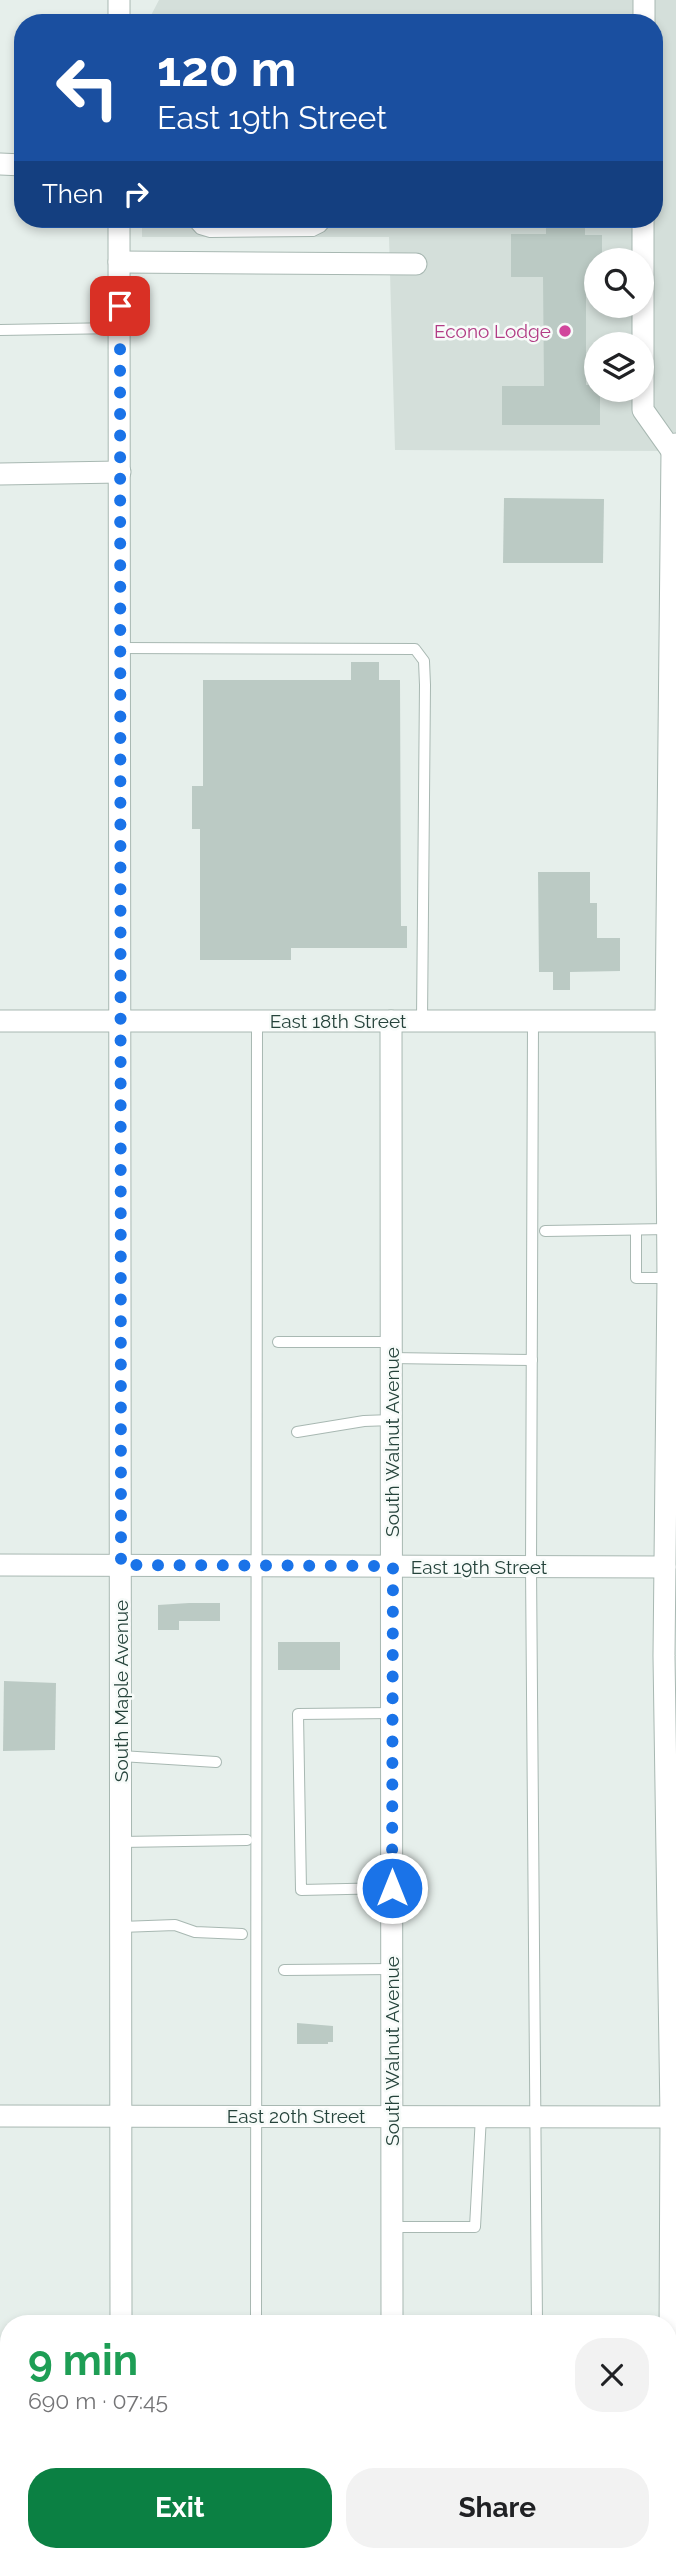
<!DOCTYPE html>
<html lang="en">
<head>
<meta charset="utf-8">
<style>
  :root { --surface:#fff; --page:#f2f2f2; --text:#202124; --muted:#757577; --accent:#0b8043 }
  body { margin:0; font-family:Raleway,sans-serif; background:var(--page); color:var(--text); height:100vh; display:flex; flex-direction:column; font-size:26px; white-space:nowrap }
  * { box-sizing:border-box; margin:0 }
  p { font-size:23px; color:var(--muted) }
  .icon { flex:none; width:38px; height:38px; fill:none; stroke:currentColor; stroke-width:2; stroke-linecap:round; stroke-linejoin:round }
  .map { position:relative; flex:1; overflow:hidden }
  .details { position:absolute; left:0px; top:2315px; width:677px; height:247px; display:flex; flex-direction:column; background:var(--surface); border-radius:28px 28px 0 0; box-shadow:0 4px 10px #0003 }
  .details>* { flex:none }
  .top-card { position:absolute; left:14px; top:14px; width:649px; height:214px; border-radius:28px; box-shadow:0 4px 10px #0003; background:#1a4fa0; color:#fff; overflow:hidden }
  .controls { position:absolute; left:584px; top:248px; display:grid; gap:14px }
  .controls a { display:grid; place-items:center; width:70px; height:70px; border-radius:50%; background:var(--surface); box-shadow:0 4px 10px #0003; font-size:35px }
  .pin { position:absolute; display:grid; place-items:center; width:60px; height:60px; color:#fff; margin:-30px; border-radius:14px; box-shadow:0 4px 10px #0006 }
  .me { position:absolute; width:77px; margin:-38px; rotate:0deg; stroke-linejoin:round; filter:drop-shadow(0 0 5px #0008) }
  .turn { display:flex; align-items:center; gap:24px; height:147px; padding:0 28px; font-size:32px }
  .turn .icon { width:91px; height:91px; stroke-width:2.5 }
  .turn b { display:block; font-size:49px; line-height:60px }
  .then { display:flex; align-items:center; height:66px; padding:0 28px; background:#0003; gap:14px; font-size:26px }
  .round { display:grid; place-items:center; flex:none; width:74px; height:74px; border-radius:28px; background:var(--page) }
  .summary { display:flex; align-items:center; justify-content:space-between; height:119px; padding:0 28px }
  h1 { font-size:42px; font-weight:700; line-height:52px; color:#1e9e55 }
  .button { display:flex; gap:14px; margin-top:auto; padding:14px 28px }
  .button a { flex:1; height:80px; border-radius:28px; background:var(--accent); color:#fff; font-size:28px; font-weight:700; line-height:80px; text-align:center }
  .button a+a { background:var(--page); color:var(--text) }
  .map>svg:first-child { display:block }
  .built { fill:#d4dfda; fill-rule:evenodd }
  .building { fill:#bbcac4 }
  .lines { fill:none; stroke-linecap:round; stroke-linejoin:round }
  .service-casing { stroke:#a8b8b2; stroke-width:12 }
  .minor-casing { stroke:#a8b8b2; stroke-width:23 }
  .tertiary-casing { stroke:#a8b8b2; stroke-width:23 }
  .service { stroke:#fff; stroke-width:10 }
  .minor { stroke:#fff; stroke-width:21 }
  .tertiary { stroke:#fff; stroke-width:21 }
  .route { stroke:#1a73e8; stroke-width:12; stroke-dasharray:0 21.6 }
  .hotel-dot { fill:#d1479c; stroke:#f7fbf9; stroke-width:2.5 }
  .labels { text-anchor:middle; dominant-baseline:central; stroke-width:5; stroke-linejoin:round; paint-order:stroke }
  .hotel-label { font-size:19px; fill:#b23c85; stroke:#f7fbf9; text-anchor:end }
  .street-label { font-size:19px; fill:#24423a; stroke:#f7fbf9 }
</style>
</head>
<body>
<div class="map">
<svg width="676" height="2561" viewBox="0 0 676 2561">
  <rect width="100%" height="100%" fill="#e6efeb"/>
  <path class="built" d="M159 0H676V451L395 450 389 237H142V219H654V23H147ZM597 261H642V306H597ZM597 345H642V390H597Z"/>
  <g class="building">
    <path d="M546 219H585V235H602V261H597V277H586V385H597V390H600V425H502V386H544L543 277H511V234H546Z"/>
    <path d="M504 498 604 499 603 563H503Z"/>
    <path d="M351 662H379V680H400L401 926H407V948H291V960H200V829H192V786H203V680H351Z"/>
    <path d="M538 872H590V903H597V938H620V971L570 972V990H553V972H539Z"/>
    <path d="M189 1603H220V1621H179V1630H158V1605Z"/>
    <rect x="278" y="1642" width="62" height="28"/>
    <path d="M4 1681 56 1683 55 1750 3 1751Z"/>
    <path d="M297 2023 333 2026V2042H328V2044H297Z"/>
  </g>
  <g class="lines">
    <defs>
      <g id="service">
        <path d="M319 21V23"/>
        <path d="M228 22V23"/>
        <path d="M191 219 200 229 210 232 313 231 321 227 328 219"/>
        <path d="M0 330 119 328"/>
        <path d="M120 648 415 649 424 661 425 685 422 1021"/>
        <path d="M533 1021 531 1567 537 2324"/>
        <path d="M636 1230V1278H668"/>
        <path d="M545 1231 668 1229"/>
        <path d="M278 1342H391"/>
        <path d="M391 1358 532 1360"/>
        <path d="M297 1432 364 1421 391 1420"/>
        <path d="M121 1756 216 1762"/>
        <path d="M121 1842 247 1840"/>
        <path d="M392 1888 301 1890 298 1714 392 1713"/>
        <path d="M121 1927 175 1925 195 1932 242 1934"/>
        <path d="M284 1970 392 1969"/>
        <path d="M392 2227H475L481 2116"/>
        <path d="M256 2324 257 1021"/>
        <path d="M537 2553V2561"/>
        <path d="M256 2561V2553"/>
      </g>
      <g id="minor">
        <path d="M119 0V23"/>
        <path d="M0 164 23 165"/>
        <path d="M119 219 121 2324"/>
        <path d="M119 262 416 264"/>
        <path d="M0 474 120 472"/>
        <path d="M0 1021H676"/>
        <path d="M391 1021 392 2324"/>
        <path d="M0 1565 665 1567"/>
        <path d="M0 2116 676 2117"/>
        <path d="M122 2553V2561"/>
        <path d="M392 2553V2561"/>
      </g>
      <g id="tertiary">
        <path d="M644 23V0"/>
        <path d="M643 219V410L672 451"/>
        <path d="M669 2561 671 2117 664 1656 668 1278 666 1021 672 451 676 444"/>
      </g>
    </defs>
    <use href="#service" class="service-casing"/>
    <use href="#minor" class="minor-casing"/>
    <use href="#tertiary" class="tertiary-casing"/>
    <use href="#service" class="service"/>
    <use href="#minor" class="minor"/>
    <use href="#tertiary" class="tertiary"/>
  </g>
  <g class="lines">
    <path class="route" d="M120 306 121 1565 393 1566 392 1888"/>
  </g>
  <circle class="hotel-dot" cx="565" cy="331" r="7"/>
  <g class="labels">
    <g class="hotel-label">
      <text x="551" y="331">Econo Lodge</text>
    </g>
    <g class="street-label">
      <text x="338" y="1021">East 18th Street</text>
      <text transform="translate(392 1442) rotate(-90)">South Walnut Avenue</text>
      <text x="479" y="1567">East 19th Street</text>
      <text transform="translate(121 1691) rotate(-90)">South Maple Avenue</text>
      <text transform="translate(392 2051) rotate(-90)">South Walnut Avenue</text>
      <text x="296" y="2116">East 20th Street</text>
    </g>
  </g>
</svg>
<div class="controls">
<a><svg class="icon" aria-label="search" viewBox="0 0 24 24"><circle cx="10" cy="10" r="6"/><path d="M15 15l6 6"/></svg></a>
<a><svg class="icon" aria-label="layers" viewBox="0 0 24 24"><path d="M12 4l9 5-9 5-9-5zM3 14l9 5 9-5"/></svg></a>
</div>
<div class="pin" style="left:120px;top:306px;background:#d93025"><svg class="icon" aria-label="arrive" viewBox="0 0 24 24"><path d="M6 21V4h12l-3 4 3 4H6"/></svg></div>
<svg class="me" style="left:392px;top:1888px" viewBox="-20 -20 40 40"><circle r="17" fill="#1a73e8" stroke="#fff" stroke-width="3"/><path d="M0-11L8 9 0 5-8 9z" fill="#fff"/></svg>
<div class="top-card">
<div class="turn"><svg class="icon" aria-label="left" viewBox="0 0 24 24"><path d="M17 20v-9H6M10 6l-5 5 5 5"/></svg><div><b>120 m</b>East 19th Street</div></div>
<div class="then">Then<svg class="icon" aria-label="right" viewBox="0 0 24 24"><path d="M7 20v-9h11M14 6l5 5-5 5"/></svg></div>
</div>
<section class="details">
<div class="summary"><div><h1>9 min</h1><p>690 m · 07:45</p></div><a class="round"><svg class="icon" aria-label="close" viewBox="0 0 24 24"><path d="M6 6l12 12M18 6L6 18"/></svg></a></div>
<div class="button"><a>Exit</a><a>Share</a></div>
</section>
</div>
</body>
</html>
